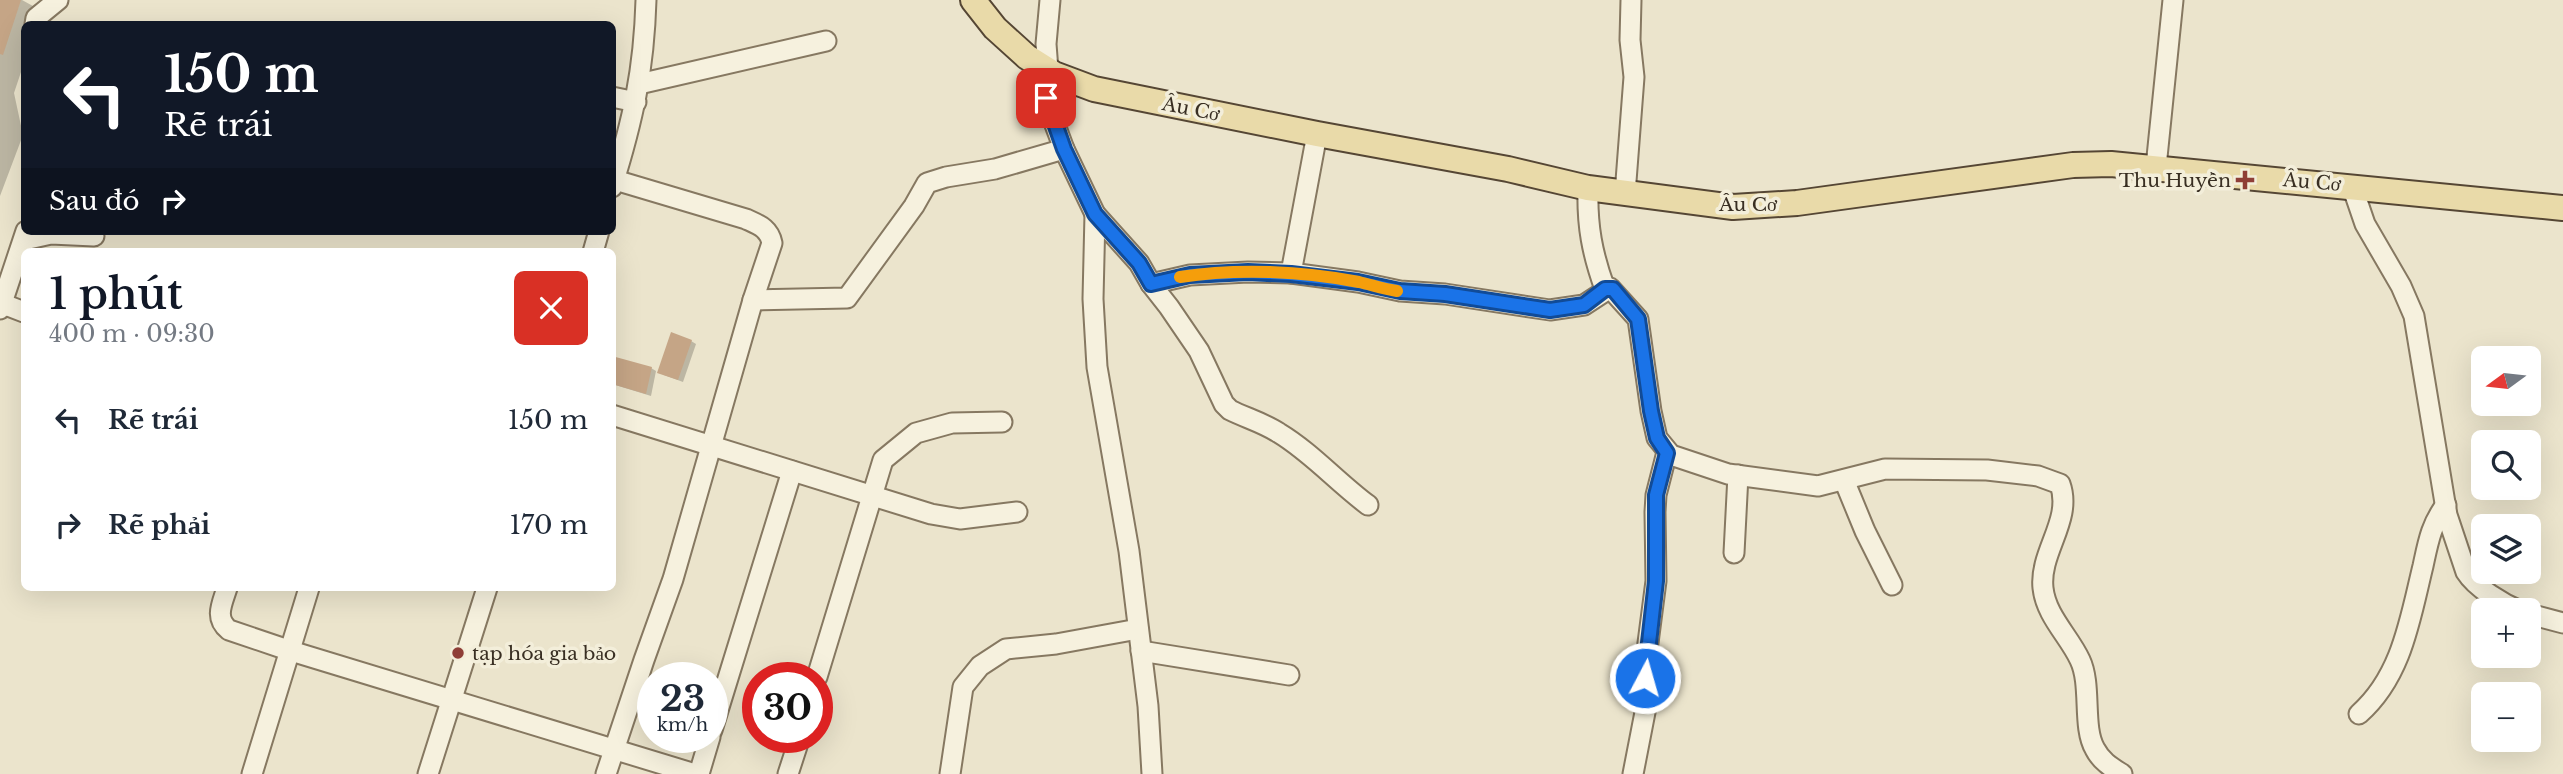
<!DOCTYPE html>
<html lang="vi">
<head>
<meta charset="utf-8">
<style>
  :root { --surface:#fff; --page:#f6f6f7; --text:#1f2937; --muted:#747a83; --accent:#111827 }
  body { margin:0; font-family:"Libre Baskerville",serif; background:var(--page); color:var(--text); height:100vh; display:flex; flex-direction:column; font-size:26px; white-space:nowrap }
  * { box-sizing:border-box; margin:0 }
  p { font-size:23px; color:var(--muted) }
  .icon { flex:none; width:38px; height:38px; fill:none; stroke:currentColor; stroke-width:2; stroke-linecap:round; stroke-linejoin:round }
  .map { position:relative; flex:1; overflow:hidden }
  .sheet { position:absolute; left:21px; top:248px; width:595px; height:343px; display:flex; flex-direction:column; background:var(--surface); border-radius:10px; box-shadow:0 7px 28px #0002 }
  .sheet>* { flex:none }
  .banner { position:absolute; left:21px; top:21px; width:595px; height:214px; border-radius:10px; box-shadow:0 7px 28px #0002; background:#111827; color:#fff; overflow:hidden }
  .needle { width:46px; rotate:255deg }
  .tools { position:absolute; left:2471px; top:346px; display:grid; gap:14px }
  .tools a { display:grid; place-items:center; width:70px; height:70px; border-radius:10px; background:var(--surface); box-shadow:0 7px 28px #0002; font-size:35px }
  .speed { position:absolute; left:637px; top:662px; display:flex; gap:14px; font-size:35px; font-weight:700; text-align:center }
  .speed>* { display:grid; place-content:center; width:91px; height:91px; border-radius:50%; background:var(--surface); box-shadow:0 7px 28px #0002; line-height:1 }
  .speed small { font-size:18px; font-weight:400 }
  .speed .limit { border:10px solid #d22; background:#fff; color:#111 }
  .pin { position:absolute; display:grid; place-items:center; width:60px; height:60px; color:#fff; margin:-30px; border-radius:14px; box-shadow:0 4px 10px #0006 }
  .me { position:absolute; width:77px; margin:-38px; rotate:6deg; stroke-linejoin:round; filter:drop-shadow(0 0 5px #0008) }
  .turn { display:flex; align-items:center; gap:24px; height:147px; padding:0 28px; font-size:32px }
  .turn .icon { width:91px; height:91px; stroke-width:2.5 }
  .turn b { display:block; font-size:49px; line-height:60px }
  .then { display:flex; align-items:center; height:66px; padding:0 28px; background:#0003; gap:14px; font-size:26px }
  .round { display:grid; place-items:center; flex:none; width:74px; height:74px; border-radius:10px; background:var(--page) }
  .headline { display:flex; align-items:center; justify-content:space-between; height:119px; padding:0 28px }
  h1 { font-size:42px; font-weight:600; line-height:52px; color:var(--accent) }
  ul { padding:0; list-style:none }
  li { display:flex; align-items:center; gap:21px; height:105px; padding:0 28px }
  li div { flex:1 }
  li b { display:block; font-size:26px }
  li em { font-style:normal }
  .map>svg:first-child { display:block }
  .shadow { fill:#0003 }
  .building { fill:#c5a586 }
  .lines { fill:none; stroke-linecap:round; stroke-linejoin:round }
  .minor-casing { stroke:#867861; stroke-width:23 }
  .major-casing { stroke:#554634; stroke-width:28 }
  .minor { stroke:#f6f1de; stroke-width:19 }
  .major { stroke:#e9daa9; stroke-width:24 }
  .route-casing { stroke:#114b97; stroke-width:18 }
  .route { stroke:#1a73e8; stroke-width:12 }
  .slow { stroke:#f59e0b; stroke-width:12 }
  .poi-dot { fill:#8f3e37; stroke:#f3eeda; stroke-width:2.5 }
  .labels { text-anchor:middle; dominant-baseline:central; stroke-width:7; stroke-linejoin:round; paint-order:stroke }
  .street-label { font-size:19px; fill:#392f23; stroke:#f3eeda }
  .poi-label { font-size:19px; fill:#392f23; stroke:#f3eeda; text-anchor:end }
</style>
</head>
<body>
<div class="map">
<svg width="2563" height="774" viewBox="0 0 2563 774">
  <rect width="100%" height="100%" fill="#ebe4cc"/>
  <g class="shadow">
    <path d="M0 0H22L42 11 38 24H24V63L14 93 23 135 0 196Z"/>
    <path d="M691 341 696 344 683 382 664 375Z"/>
    <path d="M651 368 656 371 651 396 612 384Z"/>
  </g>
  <g class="building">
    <path d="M0 0H21L3 55 0 54Z"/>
    <path d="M671 332 692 340 678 380 657 373Z"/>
    <path d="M612 356 652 367 646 394 612 384Z"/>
  </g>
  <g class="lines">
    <defs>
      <g id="minor">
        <path d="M35 24 36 18 58 0"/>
        <path d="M1041 66 1048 106 1064 149 1095 214 1139 263 1151 284 1169 307 1199 351 1224 404 1230 410C1246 418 1264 423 1279 433 1312 453 1337 482 1368 505"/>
        <path d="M1048 70 1046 44 1050 0"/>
        <path d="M639 84 826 41"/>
        <path d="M612 97 636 102"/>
        <path d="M2156 167 2173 0"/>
        <path d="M2352 186 2365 224 2401 286 2414 316 2447 515 2466 572C2476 588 2503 604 2520 611"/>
        <path d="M612 187C633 120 644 70 646 0"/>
        <path d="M1588 188C1587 226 1592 253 1605 289"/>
        <path d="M1625 194 1634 77 1630 40 1631 0"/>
        <path d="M1095 214 1093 299 1097 367 1129 551 1148 706 1152 774"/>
        <path d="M24 240 51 234 94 236"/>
        <path d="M593 252 599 231"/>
        <path d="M1291 273 1317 134"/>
        <path d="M1151 284 1190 275 1248 272 1291 273 1358 282 1400 291 1445 294 1550 310 1584 305 1610 288 1638 319 1651 411 1657 438 1671 455 1728 474 1818 486 1885 469 1987 470 2038 476 2060 484C2073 520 2039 552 2043 588 2046 616 2069 636 2080 660 2092 685 2082 727 2095 749 2101 761 2111 767 2122 774"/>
        <path d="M753 300 847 298 914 206 927 183 946 177 995 169 1064 149"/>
        <path d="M3 304 24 312"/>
        <path d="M0 309 26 231"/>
        <path d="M612 415 931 514 960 519 1017 512"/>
        <path d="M1844 480 1865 531 1892 585"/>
        <path d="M1734 553 1738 475"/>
        <path d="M227 588C222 604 214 618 229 630L291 651 695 774"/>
        <path d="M2529 614 2563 623"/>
        <path d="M1141 651 1289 675"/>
        <path d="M817 677 883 460 916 433 952 423 1002 422"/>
        <path d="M2359 714C2402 676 2410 619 2423 566 2428 543 2431 524 2446 505"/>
        <path d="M712 730 792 471"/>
        <path d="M252 774 309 588"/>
        <path d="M428 774 487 588"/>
        <path d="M606 774 644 660 673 579 753 300 772 243C769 228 759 225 746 219L615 180"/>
        <path d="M699 774 710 737"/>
        <path d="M788 774 800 737"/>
        <path d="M950 774 963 687 980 666 1006 649 1056 644 1138 629"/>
        <path d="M1633 774 1647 702 1645 666 1656 581 1655 512 1656 495 1667 452"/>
      </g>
      <path id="major" d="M973 0 995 28 1027 57 1054 74 1094 89 1317 134 1508 169 1588 188 1733 207 1797 203 2073 165 2111 164 2563 208"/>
    </defs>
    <use href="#minor" class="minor-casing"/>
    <use href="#major" class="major-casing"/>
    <use href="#minor" class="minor"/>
    <use href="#major" class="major"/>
  </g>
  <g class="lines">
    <defs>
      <path id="route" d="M1046 98 1064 149 1095 214 1139 263 1151 284 1190 275 1248 272 1291 274 1358 282 1400 291 1445 294 1550 310 1584 305 1605 289H1613L1638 319 1651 411 1657 438 1667 453 1656 495V581L1645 678"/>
    </defs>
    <use href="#route" class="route-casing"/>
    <use href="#route" class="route"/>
    <path class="slow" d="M1180 277C1238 268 1302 271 1359 282 1372 285 1384 289 1397 291"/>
  </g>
  <g class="poi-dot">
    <path d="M2241.5 169.5h7v7h7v7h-7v7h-7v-7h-7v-7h7z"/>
    <circle cx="458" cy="653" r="7"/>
  </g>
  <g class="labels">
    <g class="street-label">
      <text transform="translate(1191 109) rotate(11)">Âu Cơ</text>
      <text transform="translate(2312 182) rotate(5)">Âu Cơ</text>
      <text x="1748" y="204">Âu Cơ</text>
    </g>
    <g class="poi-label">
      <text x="2231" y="180">Thu Huyền</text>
      <text x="472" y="653" text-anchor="start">tạp hóa gia bảo</text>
    </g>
  </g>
</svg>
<div class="tools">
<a><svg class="needle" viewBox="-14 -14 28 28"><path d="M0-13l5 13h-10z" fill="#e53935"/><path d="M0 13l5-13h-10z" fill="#747a83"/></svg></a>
<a><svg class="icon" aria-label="search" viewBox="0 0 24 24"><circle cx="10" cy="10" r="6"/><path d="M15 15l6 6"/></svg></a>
<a><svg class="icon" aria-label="layers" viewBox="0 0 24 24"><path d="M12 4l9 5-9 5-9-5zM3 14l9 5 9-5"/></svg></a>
<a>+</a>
<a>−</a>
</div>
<div class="speed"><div>23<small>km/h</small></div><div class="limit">30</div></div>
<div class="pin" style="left:1046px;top:98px;background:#d93025"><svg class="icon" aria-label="arrive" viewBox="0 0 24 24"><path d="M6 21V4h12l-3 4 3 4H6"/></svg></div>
<svg class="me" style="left:1645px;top:678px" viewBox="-20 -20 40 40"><circle r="17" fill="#1a73e8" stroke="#fff" stroke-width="3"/><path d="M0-11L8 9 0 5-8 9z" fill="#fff"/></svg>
<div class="banner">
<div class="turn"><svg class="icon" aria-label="left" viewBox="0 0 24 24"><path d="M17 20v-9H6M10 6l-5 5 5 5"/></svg><div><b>150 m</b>Rẽ trái</div></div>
<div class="then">Sau đó<svg class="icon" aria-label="right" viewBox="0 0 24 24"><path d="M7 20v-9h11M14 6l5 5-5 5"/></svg></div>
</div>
<section class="sheet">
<div class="headline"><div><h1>1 phút</h1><p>400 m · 09:30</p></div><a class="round" style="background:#d93025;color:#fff"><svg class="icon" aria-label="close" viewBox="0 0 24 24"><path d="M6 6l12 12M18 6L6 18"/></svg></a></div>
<ul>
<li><svg class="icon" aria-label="left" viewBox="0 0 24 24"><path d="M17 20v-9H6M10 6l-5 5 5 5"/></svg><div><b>Rẽ trái</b></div><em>150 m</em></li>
<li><svg class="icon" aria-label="right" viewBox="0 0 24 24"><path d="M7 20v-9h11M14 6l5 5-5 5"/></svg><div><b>Rẽ phải</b></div><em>170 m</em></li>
</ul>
</section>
</div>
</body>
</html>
